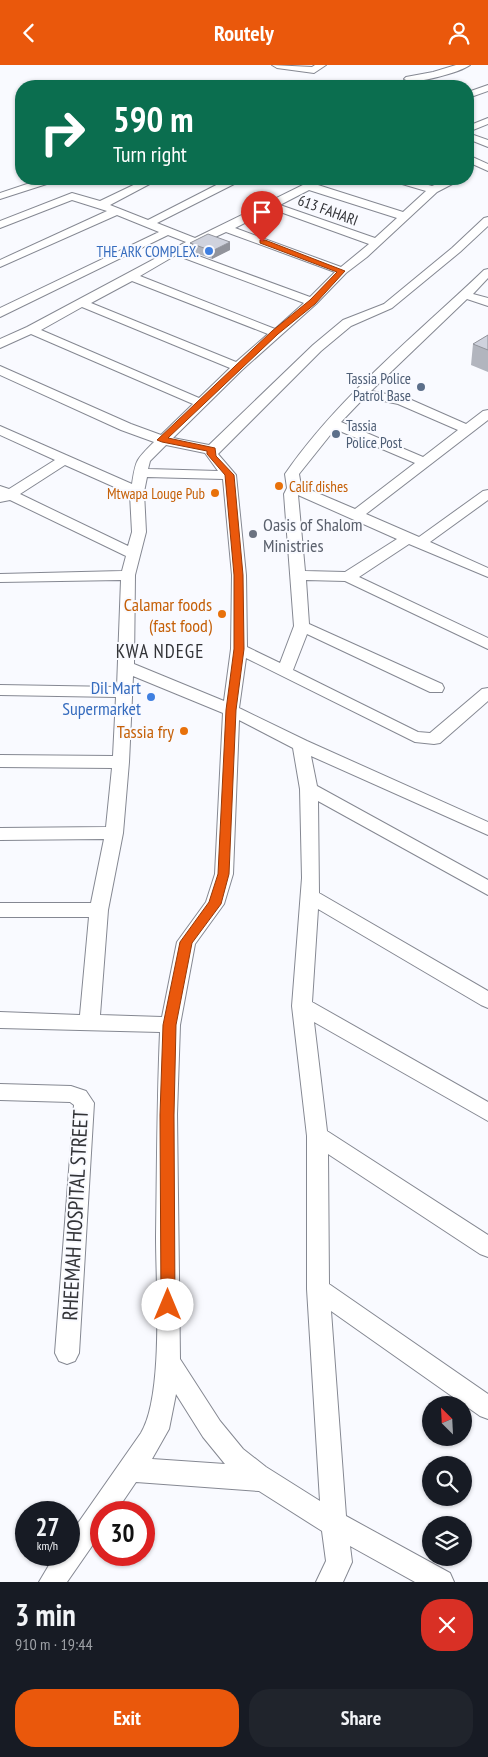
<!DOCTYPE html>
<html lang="en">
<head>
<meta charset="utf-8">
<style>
  :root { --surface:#171b24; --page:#20242c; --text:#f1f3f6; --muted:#9ea1a6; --accent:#ea580c }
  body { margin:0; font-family:"PT Sans Narrow",sans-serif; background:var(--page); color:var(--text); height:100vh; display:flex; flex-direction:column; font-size:19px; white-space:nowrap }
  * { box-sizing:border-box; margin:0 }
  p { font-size:16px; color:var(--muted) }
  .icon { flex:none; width:28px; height:28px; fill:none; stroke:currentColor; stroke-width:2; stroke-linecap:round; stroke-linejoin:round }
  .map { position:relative; height:1517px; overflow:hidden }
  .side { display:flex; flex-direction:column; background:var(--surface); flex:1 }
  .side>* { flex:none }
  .banner { position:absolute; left:15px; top:15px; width:459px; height:105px; border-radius:20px; box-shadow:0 1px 4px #0004; background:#0b6e4f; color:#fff; overflow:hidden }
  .needle { width:32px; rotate:336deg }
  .tools { position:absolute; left:422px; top:1331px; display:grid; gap:10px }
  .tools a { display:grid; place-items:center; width:50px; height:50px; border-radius:50%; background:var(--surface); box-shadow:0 1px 4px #0004; font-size:25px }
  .speed { position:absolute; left:15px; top:1436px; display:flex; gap:10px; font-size:25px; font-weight:700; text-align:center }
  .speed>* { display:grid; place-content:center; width:65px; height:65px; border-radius:50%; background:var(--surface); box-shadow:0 1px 4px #0004; line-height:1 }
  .speed small { font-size:12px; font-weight:400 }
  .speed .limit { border:8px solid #d22; background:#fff; color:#111 }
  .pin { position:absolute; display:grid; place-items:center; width:42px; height:42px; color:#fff; margin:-51px -21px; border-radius:50% 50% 50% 0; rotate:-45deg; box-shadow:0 0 5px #0007 }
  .pin .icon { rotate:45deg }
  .me { position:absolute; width:55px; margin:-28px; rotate:0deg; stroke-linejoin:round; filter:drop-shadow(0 0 4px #0008) }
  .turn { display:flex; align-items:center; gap:18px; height:105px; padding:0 15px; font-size:22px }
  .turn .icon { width:65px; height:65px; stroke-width:2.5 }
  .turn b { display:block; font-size:35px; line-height:42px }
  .round { display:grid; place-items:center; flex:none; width:52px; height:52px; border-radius:20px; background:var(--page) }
  .headline { display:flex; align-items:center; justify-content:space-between; height:85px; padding:0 15px }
  h1 { font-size:30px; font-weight:800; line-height:38px }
  .cta { display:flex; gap:10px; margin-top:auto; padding:10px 15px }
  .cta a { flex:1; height:58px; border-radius:20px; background:var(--accent); color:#fff; font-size:20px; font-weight:800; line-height:58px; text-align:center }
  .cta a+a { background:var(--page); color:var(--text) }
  header { display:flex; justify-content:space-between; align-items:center; height:65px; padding:0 15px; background:var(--accent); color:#fff; font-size:22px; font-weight:800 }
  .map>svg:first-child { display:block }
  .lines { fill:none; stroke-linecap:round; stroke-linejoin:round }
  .minor-casing { stroke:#858892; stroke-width:2 }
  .minor { fill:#fff; fill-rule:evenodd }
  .wall { fill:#b2b5be }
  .shaded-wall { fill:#91939b }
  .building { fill:#cfd2dd; stroke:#91939b }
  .route { fill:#ea580c; stroke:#983908 }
  .shop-dot { fill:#3f7fe0; stroke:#f9faff; stroke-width:2 }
  .service-dot { fill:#5c6f8a; stroke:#f9faff; stroke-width:2 }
  .food-dot { fill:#e8710a; stroke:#f9faff; stroke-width:2 }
  .worship-dot { fill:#6b7280; stroke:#f9faff; stroke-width:2 }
  .labels { text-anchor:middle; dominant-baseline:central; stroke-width:4; stroke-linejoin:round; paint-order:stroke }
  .far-street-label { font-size:15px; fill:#323337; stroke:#f9faff }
  .far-shop-label { font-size:15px; fill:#366cbe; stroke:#f9faff; text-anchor:end }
  .far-service-label { font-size:15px; fill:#4e5e75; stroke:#f9faff; text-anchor:end }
  .far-food-label { font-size:15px; fill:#c56008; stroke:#f9faff; text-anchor:start }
  .worship-label { font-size:18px; fill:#5b616d; stroke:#f9faff; text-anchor:start }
  .food-label { font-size:18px; fill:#c56008; stroke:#f9faff; text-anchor:end }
  .shop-label { font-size:18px; fill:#366cbe; stroke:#f9faff; text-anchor:end }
  .neighbourhood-label { font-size:19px; letter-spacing:1px; fill:#323337; stroke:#f9faff }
  .near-street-label { font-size:21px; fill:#323337; stroke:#f9faff }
</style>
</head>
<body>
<header><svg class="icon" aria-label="back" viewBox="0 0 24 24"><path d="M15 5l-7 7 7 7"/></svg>Routely<svg class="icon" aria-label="person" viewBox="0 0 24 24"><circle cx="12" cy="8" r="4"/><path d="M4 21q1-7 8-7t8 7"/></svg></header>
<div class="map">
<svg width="488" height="1517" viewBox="0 0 488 1517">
  <rect width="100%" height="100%" fill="#f9faff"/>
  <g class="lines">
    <defs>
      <g id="minor">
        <path d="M272 0 312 2 315 0H326L314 8 277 3Z"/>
        <path d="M456 0H470C461 7 413 21 404 14L406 12 433 7Z"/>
        <path d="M488 20V26L468 33V27Z"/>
        <path d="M488 53V59L468 67V61Z"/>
        <path d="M468 68 488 75V82L468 74Z"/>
        <path d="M468 90 488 99V106L468 97Z"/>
        <path d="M42 114H57L56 116 0 134V128Z"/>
        <path d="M146 114H159L110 140 148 155 228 114H241L240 116 157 158 195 173 315 114H327L318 120 403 147 426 126 392 116 391 114H406L432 121 449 114H462L437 127 367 192 346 208 316 239 242 305 173 373 209 380 313 280 343 255 384 239 452 183 484 153 488 152V161L460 187 392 243 351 261 321 286 218 389 236 410 246 510 247 582 280 598 294 561 284 429 287 423 285 409C339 331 416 270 484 205L488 204V213L473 229 488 233V241L467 234 371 326 407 333 466 359 483 346 488 345V355L366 449 419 472 483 426 488 425V435L430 477 488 503V512L409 479 359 512 488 573V584L345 516 306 515 309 559 442 619 444 623 442 627H430L307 569 293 605 418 667 430 668 482 624 488 623V636L440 678 434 679 415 677 246 593 239 643 307 676 488 757V770L311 691 317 721 488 815V830L318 736 319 828 488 926V943L481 940 318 844 312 937 488 1037V1056L314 957 327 1066 488 1170V1192L480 1189 328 1089 329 1219 488 1329V1354L480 1351 331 1246 346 1451 450 1508 454 1517H415L350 1481 352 1497 343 1517H316L326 1496 322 1466 259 1426 136 1417 115 1448H101V1468L67 1517H39L55 1490H69V1471L141 1368C164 1330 156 1219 156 1172 157 1104 157 1036 160 967L0 963V947L80 950 89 852H0V838H91L104 774 0 775V763L106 762 112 703 0 702V690L113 691 116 632 0 630V620L117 622 121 515 0 517V509L122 506 126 491 10 435 0 437V421L9 424 55 395 0 370V361L132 419C136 395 135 396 154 377L121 365 0 310V301L131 359 161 370 193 339 31 269 0 283V274L27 262 186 177 168 170 0 252V243L159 167 117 150 0 202V195L107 146 72 135 0 163V156L72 128 100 136ZM309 125 397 153 375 173 280 140ZM272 144 369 179 341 202 235 163ZM226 167 335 207 310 232 185 186ZM176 190 304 238 275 264 140 211ZM132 216 268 269 236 297 91 238ZM82 242 230 303 199 333 41 265ZM365 332 398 339 458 365 423 392 341 357ZM335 364 415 398 355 444 301 421 299 409ZM166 380 205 388 218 406 148 404 150 396ZM65 400 130 429 132 467 128 481 20 429ZM147 412 223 414 232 510 231 584 224 636 134 599 135 510 146 467 144 427ZM298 430 397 474 345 507 305 506ZM133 611 223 648 215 809 206 837 177 877 162 952 100 950 108 845 123 768 129 697ZM239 655 293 683 300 724 302 813 292 941 307 1071V1224L320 1436 266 1402 243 1384 220 1356 180 1294 177 1049 180 960 195 879 224 839 233 809ZM176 1329 203 1372 225 1399 152 1394 169 1364Z"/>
        <path d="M0 1019 71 1021 86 1026 94 1038 79 1288 75 1296 67 1299 59 1296 55 1288 74 1040 70 1037 0 1035Z"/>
      </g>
    </defs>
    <use href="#minor" class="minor-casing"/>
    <use href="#minor" class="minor"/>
  </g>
  <g class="wall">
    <path d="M190 178 230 185 212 194 190 186Z"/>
    <path d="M488 270V307L471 300 473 279Z"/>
  </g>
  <path class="shaded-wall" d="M230 177V185L212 194V186Z"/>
  <g class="building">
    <path d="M208 169 230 177 212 186 190 178Z"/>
    <path d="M488 270V285L473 279Z"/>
  </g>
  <path class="route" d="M260 175H265L345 206 315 239 278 269 168 373 215 383 216 391 234 410 243 510 244 584 236 645 229 809 221 839 192 878 176 960 174 1050 175 1240 173 1245 168 1247 163 1245 161 1240 160 1050 163 960 180 877 209 837 218 809 226 645 234 584V510L225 410 207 389V386L162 377 157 375 272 266 310 235 337 207 260 178Z"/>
  <g class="shop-dot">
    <circle cx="209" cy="186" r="5"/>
    <circle cx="151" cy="632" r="5"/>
  </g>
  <g class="service-dot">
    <circle cx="421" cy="322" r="5"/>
    <circle cx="336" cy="369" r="5"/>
  </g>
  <g class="food-dot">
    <circle cx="279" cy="421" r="5"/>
    <circle cx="215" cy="428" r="5"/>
    <circle cx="222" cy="549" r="5"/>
    <circle cx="184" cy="666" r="5"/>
  </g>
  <circle class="worship-dot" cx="253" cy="469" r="5"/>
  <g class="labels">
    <g class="far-street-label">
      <text transform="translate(328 145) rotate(20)">613 FAHARI</text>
    </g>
    <g class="far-shop-label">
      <text x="199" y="186">THE ARK COMPLEX.</text>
    </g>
    <g class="far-service-label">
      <text x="411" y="313">Tassia Police<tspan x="411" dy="17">Patrol Base</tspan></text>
      <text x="346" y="360" text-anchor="start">Tassia<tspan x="346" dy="17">Police Post</tspan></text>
    </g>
    <g class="far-food-label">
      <text x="289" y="421">Calif dishes</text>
      <text x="205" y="428" text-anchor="end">Mtwapa Louge Pub</text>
    </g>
    <g class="worship-label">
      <text x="263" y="459">Oasis of Shalom<tspan x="263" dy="21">Ministries</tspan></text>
    </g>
    <g class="food-label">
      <text x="212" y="539">Calamar foods<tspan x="212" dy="21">(fast food)</tspan></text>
      <text x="174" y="666">Tassia fry</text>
    </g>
    <g class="shop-label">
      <text x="141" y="622">Dil Mart<tspan x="141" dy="21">Supermarket</tspan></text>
    </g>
    <g class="neighbourhood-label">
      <text x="160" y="586">KWA NDEGE</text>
    </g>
    <g class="near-street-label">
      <text transform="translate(75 1150) rotate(-87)">RHEEMAH HOSPITAL STREET</text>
    </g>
  </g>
</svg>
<div class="tools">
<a><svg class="needle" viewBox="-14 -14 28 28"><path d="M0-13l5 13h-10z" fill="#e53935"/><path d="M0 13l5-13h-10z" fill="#9ea1a6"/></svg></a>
<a><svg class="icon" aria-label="search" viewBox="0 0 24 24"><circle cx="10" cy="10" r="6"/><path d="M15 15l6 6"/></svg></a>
<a><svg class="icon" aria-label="layers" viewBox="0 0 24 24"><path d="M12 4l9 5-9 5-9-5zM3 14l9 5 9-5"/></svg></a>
</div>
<div class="speed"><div>27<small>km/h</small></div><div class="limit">30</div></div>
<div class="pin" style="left:262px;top:177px;background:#d93025"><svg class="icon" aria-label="arrive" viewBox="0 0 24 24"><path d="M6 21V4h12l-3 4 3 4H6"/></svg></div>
<svg class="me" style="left:168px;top:1240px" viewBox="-20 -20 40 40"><circle r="19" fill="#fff"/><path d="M0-13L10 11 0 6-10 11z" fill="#ea580c"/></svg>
<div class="banner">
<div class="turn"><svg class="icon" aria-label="right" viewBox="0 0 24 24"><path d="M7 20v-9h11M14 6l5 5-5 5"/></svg><div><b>590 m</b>Turn right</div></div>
</div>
</div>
<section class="side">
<div class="headline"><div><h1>3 min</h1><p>910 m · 19:44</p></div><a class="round" style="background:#d93025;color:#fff"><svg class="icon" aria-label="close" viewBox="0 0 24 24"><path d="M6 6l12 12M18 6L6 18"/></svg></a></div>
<div class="cta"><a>Exit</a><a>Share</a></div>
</section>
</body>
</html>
